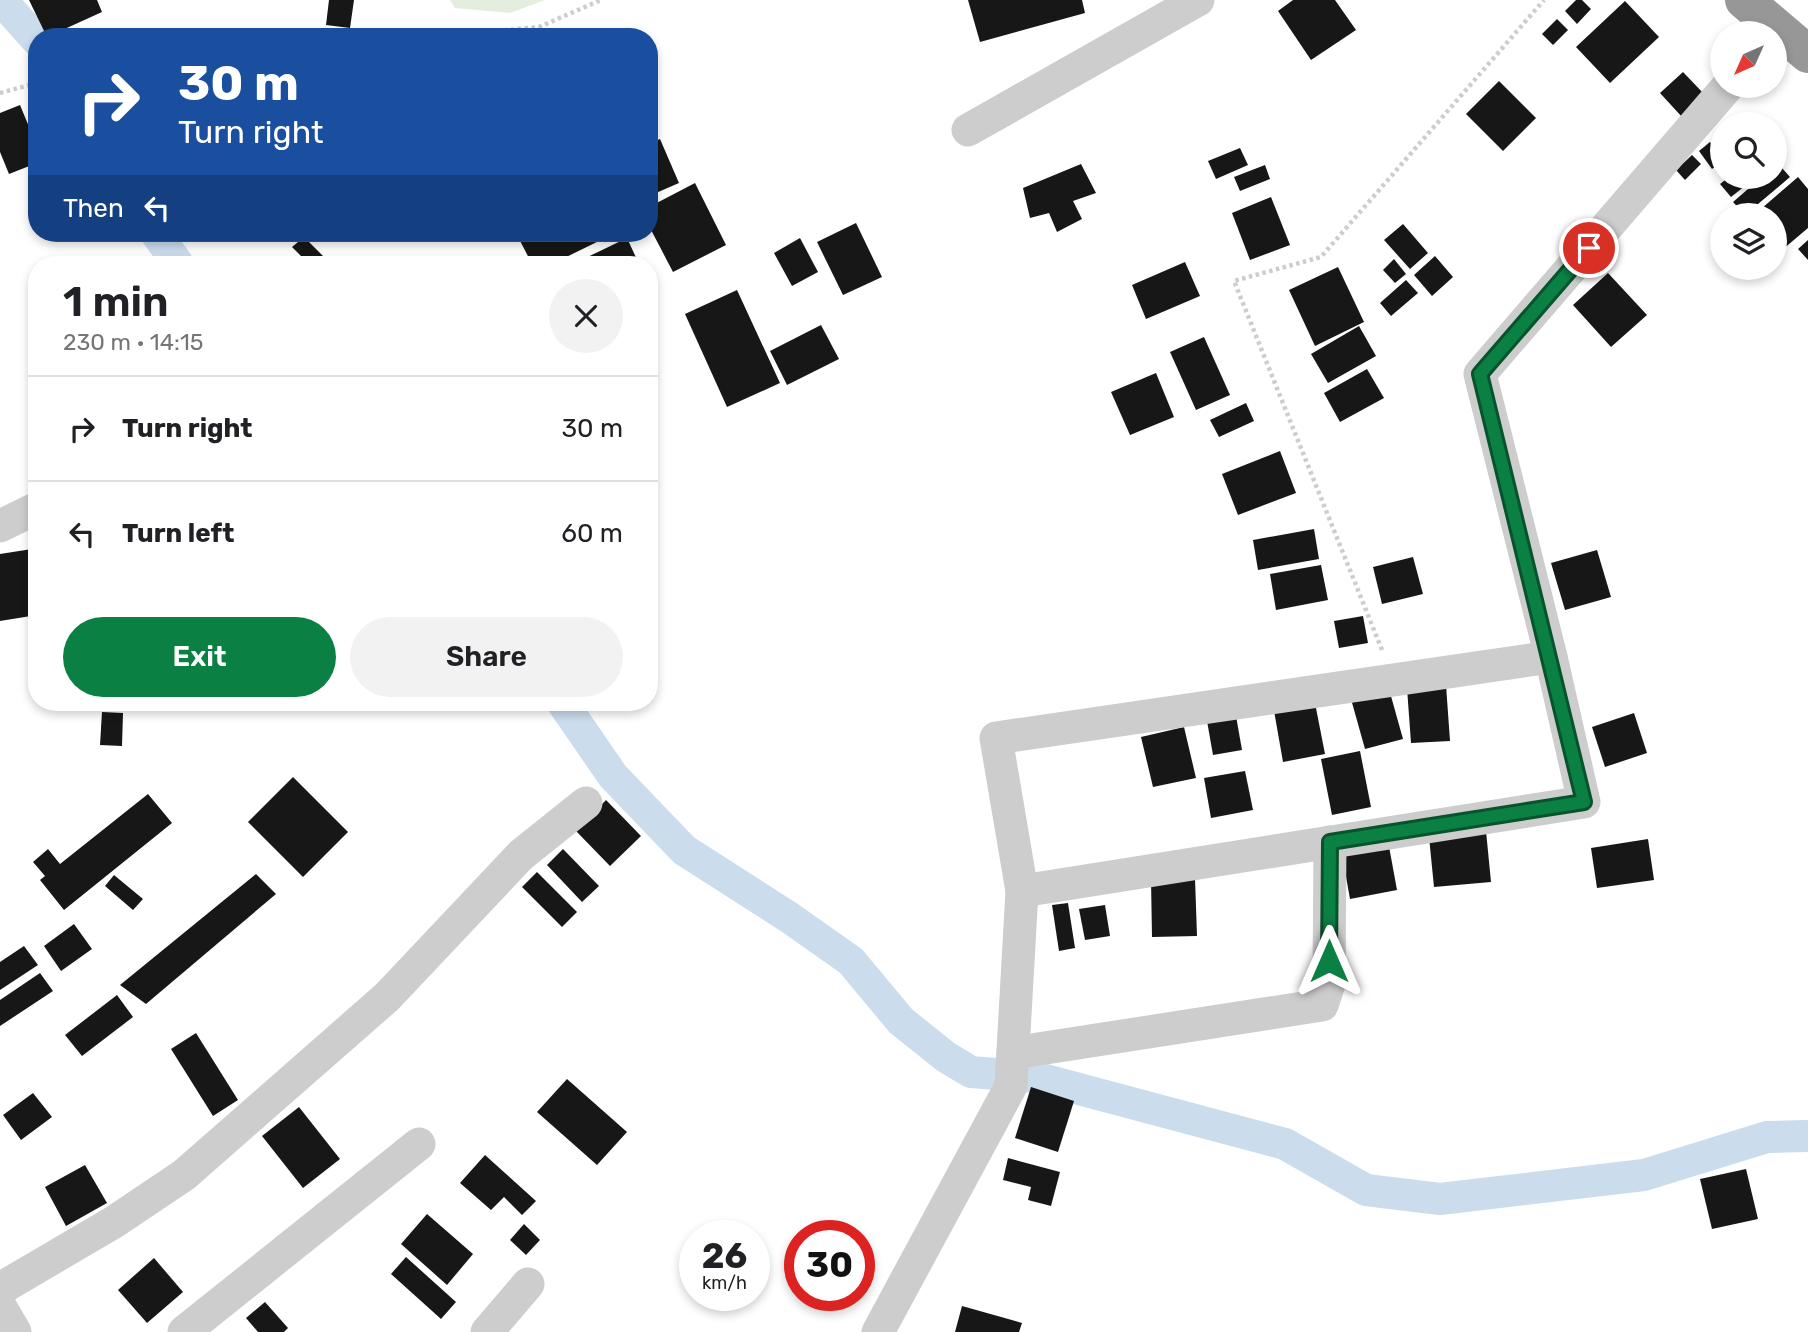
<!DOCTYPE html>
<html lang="en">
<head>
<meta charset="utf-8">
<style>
  :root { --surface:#fff; --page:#f2f2f2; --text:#202124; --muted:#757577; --line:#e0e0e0; --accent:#0b8043 }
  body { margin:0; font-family:Rubik,sans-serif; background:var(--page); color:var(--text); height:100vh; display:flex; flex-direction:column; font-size:26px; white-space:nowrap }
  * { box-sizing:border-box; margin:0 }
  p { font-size:23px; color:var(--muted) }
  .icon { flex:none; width:38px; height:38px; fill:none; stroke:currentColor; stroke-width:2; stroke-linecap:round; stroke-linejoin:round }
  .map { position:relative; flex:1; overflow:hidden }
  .sheet { position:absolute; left:28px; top:256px; width:630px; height:455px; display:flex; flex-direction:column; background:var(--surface); border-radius:28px; box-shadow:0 4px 10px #0003 }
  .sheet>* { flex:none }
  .top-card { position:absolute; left:28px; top:28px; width:630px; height:214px; border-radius:28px; box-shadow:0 4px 10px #0003; background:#1a4fa0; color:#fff; overflow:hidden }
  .needle { width:46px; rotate:225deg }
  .tools { position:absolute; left:1710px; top:21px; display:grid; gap:14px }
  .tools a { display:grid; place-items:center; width:77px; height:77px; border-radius:50%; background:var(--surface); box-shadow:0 4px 10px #0003; font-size:35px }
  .speed { position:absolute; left:679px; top:1220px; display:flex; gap:14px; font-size:35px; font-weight:700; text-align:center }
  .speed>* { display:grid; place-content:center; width:91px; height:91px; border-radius:50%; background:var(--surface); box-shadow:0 4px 10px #0003; line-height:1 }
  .speed small { font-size:18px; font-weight:400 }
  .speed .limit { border:10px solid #d22; background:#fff; color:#111 }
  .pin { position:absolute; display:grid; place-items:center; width:60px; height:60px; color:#fff; margin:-30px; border:4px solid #fff; border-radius:50%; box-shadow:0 2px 7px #0007 }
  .me { position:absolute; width:77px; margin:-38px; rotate:0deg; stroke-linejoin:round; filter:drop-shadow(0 0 5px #0008) }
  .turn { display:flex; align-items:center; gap:24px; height:147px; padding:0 35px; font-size:32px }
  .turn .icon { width:91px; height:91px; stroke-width:2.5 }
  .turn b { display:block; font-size:49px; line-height:60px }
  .then { display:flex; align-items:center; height:66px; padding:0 35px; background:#0003; gap:14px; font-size:26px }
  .round { display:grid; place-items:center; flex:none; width:74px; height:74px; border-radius:37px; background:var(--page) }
  .overview { display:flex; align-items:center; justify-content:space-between; height:119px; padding:0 35px }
  h1 { font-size:42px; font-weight:600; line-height:52px }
  .button { display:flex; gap:14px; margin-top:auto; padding:14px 35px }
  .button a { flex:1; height:80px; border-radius:42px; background:var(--accent); color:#fff; font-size:28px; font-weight:600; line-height:80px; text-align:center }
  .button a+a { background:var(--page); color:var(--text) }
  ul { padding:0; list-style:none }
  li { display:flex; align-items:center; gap:21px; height:105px; padding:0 35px; border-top:2px solid var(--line) }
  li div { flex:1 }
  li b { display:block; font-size:26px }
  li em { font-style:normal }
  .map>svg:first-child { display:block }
  .green { fill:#e5edde }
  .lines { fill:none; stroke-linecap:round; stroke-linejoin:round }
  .canal { stroke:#cbdced; stroke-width:32 }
  .building { fill:#171717 }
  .path { stroke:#cdcdcd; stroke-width:4.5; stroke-dasharray:3.5 3.5; stroke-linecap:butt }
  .street { stroke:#cdcdcd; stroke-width:33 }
  .highway { stroke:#979797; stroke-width:38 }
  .route-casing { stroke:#07532c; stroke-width:18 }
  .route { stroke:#0b8043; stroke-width:12 }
</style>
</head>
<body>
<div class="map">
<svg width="1808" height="1332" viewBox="0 0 1808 1332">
  <rect width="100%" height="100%" fill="#fff"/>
  <path class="green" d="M450 0H545L510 13 455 8Z"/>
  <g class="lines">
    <g class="canal">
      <path d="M1 0 37 40"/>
      <path d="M156 233 178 264"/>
      <path d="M562 702 613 776 684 850 790 918 851 961 901 1021 946 1057 971 1072 1034 1077 1285 1144 1366 1190 1440 1199 1644 1175 1767 1137 1808 1136"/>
    </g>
  </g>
  <g class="building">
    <path d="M29 0H97L102 12 47 37Z"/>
    <path d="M329 0H354L350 28 326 25Z"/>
    <path d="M968 0H1082L1085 13 980 42Z"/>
    <path d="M1293 0H1335L1356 30 1311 60 1278 11Z"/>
    <path d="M1576 0H1582L1591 9 1577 24 1565 11Z"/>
    <path d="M1625 1 1659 37 1610 83 1576 47Z"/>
    <path d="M1557 19 1568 30 1553 45 1542 34Z"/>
    <path d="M1683 72 1705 95 1682 117 1660 93Z"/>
    <path d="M1499 81 1536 118 1503 151 1466 114Z"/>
    <path d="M20 105 37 146V163L9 174 0 152V113Z"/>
    <path d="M660 139 679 183 649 196V144Z"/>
    <path d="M1710 142 1722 157V161L1712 169 1699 151Z"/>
    <path d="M1240 148 1248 165 1216 179 1208 161Z"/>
    <path d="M1692 155 1701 164 1685 180 1676 170Z"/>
    <path d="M1774 159 1790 177 1745 215 1733 202 1755 183 1749 177H1774Z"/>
    <path d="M1081 164 1096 193 1073 201 1082 219 1057 232 1049 213 1030 218 1023 188Z"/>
    <path d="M1265 165 1270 179 1240 191 1234 177Z"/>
    <path d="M1729 177H1746L1750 182 1731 197 1720 184Z"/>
    <path d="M1798 177 1808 189V228L1782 250 1774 242V215H1754Z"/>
    <path d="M695 183 726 245 673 272 649 226V207Z"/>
    <path d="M1271 197 1290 245 1250 260 1232 213Z"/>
    <path d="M856 223 882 277 843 295 817 242Z"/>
    <path d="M1403 224 1428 253 1410 269 1384 240Z"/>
    <path d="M516 233H600L603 239 552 264H532Z"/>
    <path d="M304 237 327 260 323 264H309L292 247Z"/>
    <path d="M627 238 639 264H573Z"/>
    <path d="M800 238 818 272 792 286 774 253Z"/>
    <path d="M1808 240V260L1798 249Z"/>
    <path d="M1435 256 1453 277 1432 296 1414 275Z"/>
    <path d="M1394 259 1406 274 1395 283 1383 270Z"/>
    <path d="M1185 262 1200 296 1146 319 1132 285Z"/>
    <path d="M1338 267 1364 322 1315 346 1289 290Z"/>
    <path d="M1608 273 1647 315 1611 347 1573 305Z"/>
    <path d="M1406 280 1418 293 1391 316 1380 303Z"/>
    <path d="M737 290 780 383 727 407 685 314Z"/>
    <path d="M821 325 839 359 787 385 770 351Z"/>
    <path d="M1359 326 1376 356 1328 383 1311 354Z"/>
    <path d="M1204 337 1230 395 1196 410 1170 352Z"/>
    <path d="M1367 369 1384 398 1340 422 1324 393Z"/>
    <path d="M1156 373 1174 417 1130 435 1111 392Z"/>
    <path d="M1246 403 1254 421 1219 437 1210 420Z"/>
    <path d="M1280 451 1296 493 1238 515 1222 474Z"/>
    <path d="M1314 529 1319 559 1258 570 1253 540Z"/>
    <path d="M32 549 37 581V615L0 621V554Z"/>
    <path d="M1597 550 1611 597 1565 610 1551 563Z"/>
    <path d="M1413 557 1423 594 1382 604 1373 567Z"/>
    <path d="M1321 565 1328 600 1276 610 1270 574Z"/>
    <path d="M1363 616 1368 643 1339 648 1334 621Z"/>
    <path d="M1446 685 1450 741 1411 743 1407 688Z"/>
    <path d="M1389 689 1403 739 1365 749 1351 699Z"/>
    <path d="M1314 698 1325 754 1283 762 1273 705Z"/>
    <path d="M102 712 123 713 122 746 100 745Z"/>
    <path d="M1634 713 1647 753 1605 767 1592 727Z"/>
    <path d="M1236 716 1242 750 1213 755 1207 721Z"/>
    <path d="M1184 727 1196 778 1153 787 1141 737Z"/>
    <path d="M1360 751 1371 807 1332 815 1321 759Z"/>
    <path d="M1245 771 1253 810 1211 818 1204 778Z"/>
    <path d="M293 777 348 832 303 877 248 822Z"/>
    <path d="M148 794 172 823 64 910 40 880 45 876 33 862 48 849 60 864Z"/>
    <path d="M606 800 641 836 610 866 576 831Z"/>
    <path d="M1486 831 1491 882 1434 887 1429 837Z"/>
    <path d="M1648 839 1654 880 1597 888 1591 848Z"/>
    <path d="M1388 841 1397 890 1350 899 1341 849Z"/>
    <path d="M563 849 599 886 582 902 547 865Z"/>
    <path d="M537 872 577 912 562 927 522 887Z"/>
    <path d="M256 874 276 894 146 1004 120 985Z"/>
    <path d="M114 875 143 899 133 910 105 886Z"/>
    <path d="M1195 878 1197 936 1152 937 1151 879Z"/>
    <path d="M1068 903 1075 948 1059 951 1052 905Z"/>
    <path d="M1105 905 1110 936 1085 940 1079 909Z"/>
    <path d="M74 924 92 949 61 971 44 946Z"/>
    <path d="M24 946 38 965 0 990V962Z"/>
    <path d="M40 973 53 991 0 1026V1000Z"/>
    <path d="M117 995 133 1017 82 1056 65 1035Z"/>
    <path d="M196 1033 238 1100 213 1116 171 1049Z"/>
    <path d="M567 1079 627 1132 597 1165 537 1112Z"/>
    <path d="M1031 1087 1074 1101 1058 1152 1015 1138Z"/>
    <path d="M33 1093 52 1117 21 1140 3 1115Z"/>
    <path d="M299 1107 340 1159 303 1188 262 1136Z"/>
    <path d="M485 1155 536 1201 522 1215 504 1197 491 1210 460 1183Z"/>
    <path d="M1008 1158 1060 1172 1051 1206 1028 1200 1031 1187 1003 1180Z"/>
    <path d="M85 1165 107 1203 66 1226 45 1187Z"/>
    <path d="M1746 1169 1758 1219 1712 1229 1700 1179Z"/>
    <path d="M427 1214 473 1254 447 1285 401 1244Z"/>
    <path d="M524 1224 540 1240 526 1255 510 1240Z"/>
    <path d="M406 1257 456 1302 441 1319 391 1274Z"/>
    <path d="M154 1258 183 1292 147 1323 118 1290Z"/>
    <path d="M265 1302 288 1328 284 1332H258L246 1318Z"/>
    <path d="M962 1306 1022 1323 1019 1332H955Z"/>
  </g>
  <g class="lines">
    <g class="path">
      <path d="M434 37 539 27 601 0"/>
      <path d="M0 93 37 83"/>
      <path d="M1382 650 1234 281 1321 257 1544 0"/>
    </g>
    <g class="street">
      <path d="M968 130 1198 0"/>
      <path d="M0 526 37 508"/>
      <path d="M1022 891 1584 802 1551 657"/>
      <path d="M1013 1053 1322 1005 1329 984 1330 842"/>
      <path d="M0 1289 114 1222 184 1175 387 997 521 855 586 803"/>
      <path d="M0 1306 15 1332"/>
      <path d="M184 1332 419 1144"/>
      <path d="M487 1332 528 1284"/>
      <path d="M878 1332 1011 1086 1022 891 996 738 1551 657 1480 374 1728 86"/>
    </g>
    <path class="highway" d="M1744 0 1808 54"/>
  </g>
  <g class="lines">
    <defs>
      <path id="route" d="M1329 961 1330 842 1584 802 1480 374 1589 248"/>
    </defs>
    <use href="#route" class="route-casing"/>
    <use href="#route" class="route"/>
  </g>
</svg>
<div class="tools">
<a><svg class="needle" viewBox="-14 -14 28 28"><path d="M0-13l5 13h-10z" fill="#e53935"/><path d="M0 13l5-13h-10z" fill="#757577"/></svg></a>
<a><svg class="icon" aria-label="search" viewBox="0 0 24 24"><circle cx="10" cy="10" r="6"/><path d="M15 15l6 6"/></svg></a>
<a><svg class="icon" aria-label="layers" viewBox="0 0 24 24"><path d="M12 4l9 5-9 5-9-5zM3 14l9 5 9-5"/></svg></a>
</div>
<div class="speed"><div>26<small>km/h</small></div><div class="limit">30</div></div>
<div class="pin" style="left:1589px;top:248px;background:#d93025"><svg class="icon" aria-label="arrive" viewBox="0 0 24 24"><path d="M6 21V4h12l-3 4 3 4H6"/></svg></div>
<svg class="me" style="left:1329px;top:961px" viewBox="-20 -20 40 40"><path d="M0-17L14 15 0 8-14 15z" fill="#0b8043" stroke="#fff" stroke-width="4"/></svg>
<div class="top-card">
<div class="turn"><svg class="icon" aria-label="right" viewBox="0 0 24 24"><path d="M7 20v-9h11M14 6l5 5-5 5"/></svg><div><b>30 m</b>Turn right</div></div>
<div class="then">Then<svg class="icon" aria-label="left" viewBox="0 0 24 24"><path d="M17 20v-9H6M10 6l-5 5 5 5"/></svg></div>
</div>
<section class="sheet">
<div class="overview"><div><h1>1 min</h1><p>230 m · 14:15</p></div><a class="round"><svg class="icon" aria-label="close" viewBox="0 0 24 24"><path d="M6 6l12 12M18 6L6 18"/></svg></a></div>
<ul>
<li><svg class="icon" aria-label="right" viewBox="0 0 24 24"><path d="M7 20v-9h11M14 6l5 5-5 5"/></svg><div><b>Turn right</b></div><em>30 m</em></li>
<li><svg class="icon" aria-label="left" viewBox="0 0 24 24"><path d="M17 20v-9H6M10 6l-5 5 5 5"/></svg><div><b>Turn left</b></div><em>60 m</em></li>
</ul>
<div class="button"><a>Exit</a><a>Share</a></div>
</section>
</div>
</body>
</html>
